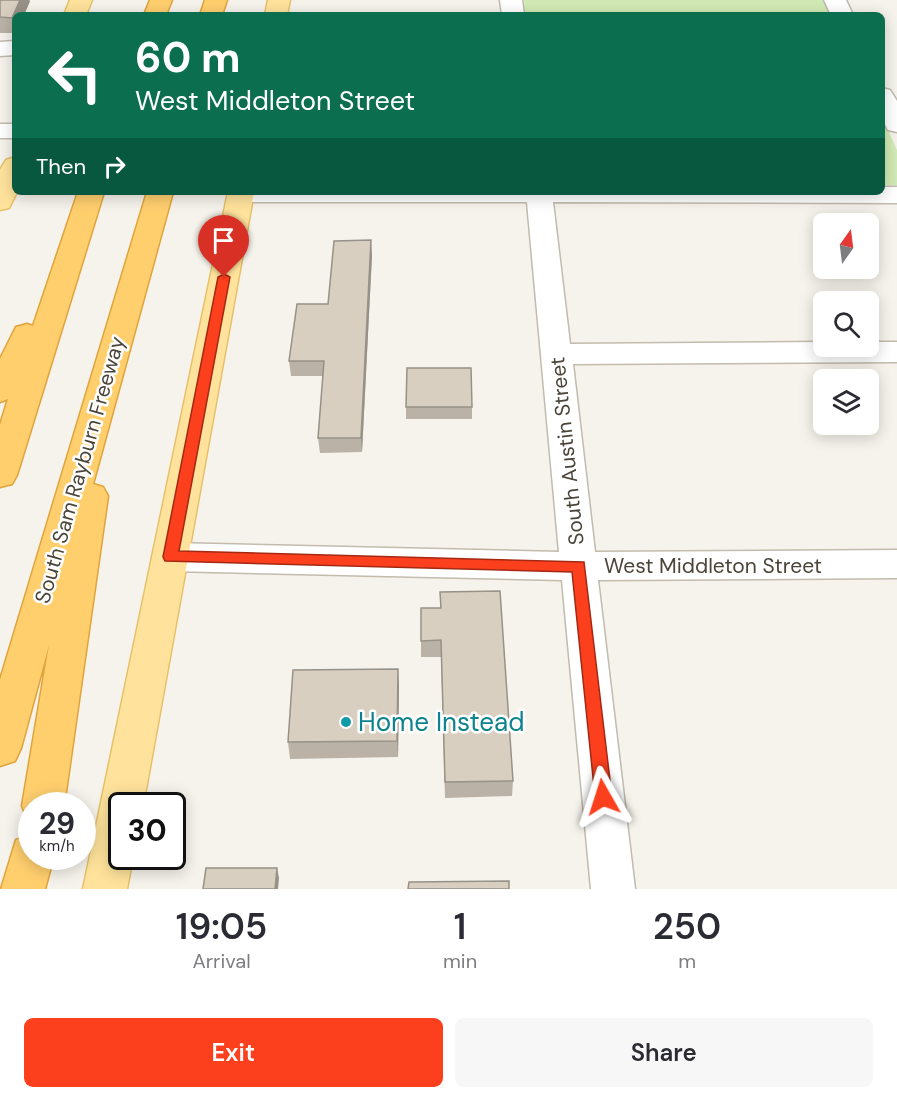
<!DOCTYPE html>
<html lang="en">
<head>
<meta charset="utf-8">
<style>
  :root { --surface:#fff; --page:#f7f7f7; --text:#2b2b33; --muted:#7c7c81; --accent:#fc3f1d }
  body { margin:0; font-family:"DM Sans",sans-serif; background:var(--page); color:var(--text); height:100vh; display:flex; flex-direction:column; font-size:22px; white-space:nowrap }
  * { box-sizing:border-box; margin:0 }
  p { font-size:20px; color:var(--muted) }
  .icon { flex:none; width:33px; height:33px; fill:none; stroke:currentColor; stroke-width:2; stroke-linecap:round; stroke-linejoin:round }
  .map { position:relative; height:889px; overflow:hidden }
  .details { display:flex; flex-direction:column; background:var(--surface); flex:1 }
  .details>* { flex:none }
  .banner { position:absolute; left:12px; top:12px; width:873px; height:183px; border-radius:9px; box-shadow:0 3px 15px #0003; background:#0b6e4f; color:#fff; overflow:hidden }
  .needle { width:39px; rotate:14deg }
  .fabs { position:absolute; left:813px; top:213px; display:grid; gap:12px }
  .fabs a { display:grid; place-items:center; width:66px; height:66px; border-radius:9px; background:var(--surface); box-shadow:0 3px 15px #0003; font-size:30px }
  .speed { position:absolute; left:18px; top:792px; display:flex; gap:12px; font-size:30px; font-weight:700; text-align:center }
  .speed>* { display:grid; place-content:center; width:78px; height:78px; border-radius:50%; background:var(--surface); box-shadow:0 3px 15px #0003; line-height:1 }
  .speed small { font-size:15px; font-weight:400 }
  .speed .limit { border:3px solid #111; border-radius:9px; background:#fff; color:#111 }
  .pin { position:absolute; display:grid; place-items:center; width:51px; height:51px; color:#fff; margin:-62px -26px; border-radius:50% 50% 50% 0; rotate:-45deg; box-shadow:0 0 6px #0007 }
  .pin .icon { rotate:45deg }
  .me { position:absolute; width:66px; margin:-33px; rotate:354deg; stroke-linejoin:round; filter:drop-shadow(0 0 4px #0008) }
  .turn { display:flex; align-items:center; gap:21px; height:126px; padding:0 24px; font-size:27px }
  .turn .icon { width:78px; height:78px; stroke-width:2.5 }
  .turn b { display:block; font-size:42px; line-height:51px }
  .then { display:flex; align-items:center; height:57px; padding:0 24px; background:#0003; gap:12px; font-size:22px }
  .eta { display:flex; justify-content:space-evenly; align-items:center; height:102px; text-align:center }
  .eta b { font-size:36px; font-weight:600; line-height:42px }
  .action { display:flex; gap:12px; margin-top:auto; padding:12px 24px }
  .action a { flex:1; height:69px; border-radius:9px; background:var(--accent); color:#fff; font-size:24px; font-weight:600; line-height:69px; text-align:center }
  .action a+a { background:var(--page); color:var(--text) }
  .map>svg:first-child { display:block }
  .green { fill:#d2eab5 }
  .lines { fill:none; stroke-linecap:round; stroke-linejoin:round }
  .minor-casing { stroke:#c2bbae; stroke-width:3 }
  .major-casing { stroke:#e6c16a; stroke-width:3 }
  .highway-casing { stroke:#e0a43c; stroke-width:3 }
  .minor { fill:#fff; fill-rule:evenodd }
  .major { fill:#ffe39c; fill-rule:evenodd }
  .highway { fill:#ffcf6e; fill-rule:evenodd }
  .wall { fill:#bab2a6 }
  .shaded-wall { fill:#979187 }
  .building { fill:#d8cfc1; stroke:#979187; stroke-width:1.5 }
  .route { fill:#fc3f1d; stroke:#a42913; stroke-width:1.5 }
  .culture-dot { fill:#0f9aa8; stroke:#fff; stroke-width:2 }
  .labels { text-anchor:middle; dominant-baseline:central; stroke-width:5; stroke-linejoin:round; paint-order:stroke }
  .street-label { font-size:21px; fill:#4b4439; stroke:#fff }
  .near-culture-label { font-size:26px; fill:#0d838f; stroke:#fff; text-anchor:start }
</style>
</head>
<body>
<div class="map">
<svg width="897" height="889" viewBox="0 0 897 889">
  <rect width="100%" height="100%" fill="#f6f3ec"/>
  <g class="green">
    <path d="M524 0H829L836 15H525Z"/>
    <path d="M882 117 897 150V185H882Z"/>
  </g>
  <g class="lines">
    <defs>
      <g id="minor">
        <path d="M500 0H522L524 15H502Z"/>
        <path d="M824 0H846L853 15H831Z"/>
        <path d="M15 41V55L0 56V42Z"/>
        <path d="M882 88 890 90 897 101V132L888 130 882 119Z"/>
        <rect x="0" y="124" width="15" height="14"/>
        <path d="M882 187H897V203L553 202 570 344 824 342V346H868V342H897V362L573 364 595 552 897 550V578L598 580 635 889H591L562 580 170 571 157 567 152 557 157 547 170 543 559 552 527 202H241L232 200 228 194 229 192H882Z"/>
      </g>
      <g id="major">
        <path d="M70 0H92L86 15H64Z"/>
        <path d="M268 0H290L287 15H265Z"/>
        <path d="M15 157V192H17L9 208 0 210V170L6 160Z"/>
        <path d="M228 192H254L143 806H122V856H133L127 889H83Z"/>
      </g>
      <g id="highway">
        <path d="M150 0H172L166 15H144Z"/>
        <path d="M205 0H227L222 15H200Z"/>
        <path d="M78 192H104L17 475 12 484 0 487V425L8 399 0 402V359L16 327 27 324 33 326Z"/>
        <path d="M147 192H173L93 484 103 487 108 496 64 806H32V821L28 820 22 806 49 645 21 748 15 761 0 766V680Z"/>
        <path d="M32 835V856H54L45 889H1L16 840Z"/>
      </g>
    </defs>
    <use href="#minor" class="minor-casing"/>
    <use href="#major" class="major-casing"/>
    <use href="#highway" class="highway-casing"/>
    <use href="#minor" class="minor"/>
    <use href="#major" class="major"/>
    <use href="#highway" class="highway"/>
  </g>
  <g class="wall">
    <path d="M0 0H29L30 1 24 15H15V33H0Z"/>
    <path d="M372 255 362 452 320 453 318 438 323 376H291L289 361 328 304Z"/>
    <rect x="406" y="407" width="66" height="12"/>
    <path d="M440 592 513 781 512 796 445 798 441 657H421V608H440Z"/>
    <path d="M399 685 398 757 290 759 288 742Z"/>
  </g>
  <g class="shaded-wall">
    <path d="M20 0H29L30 1 24 15H15V28L12 18Z"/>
    <path d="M371 240 372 255 362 452 361 438Z"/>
    <path d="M398 669 399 685 398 757 397 741Z"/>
    <path d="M277 868 279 878 278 889H275Z"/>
  </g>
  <g class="building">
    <path d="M0 0H20L12 18 0 17Z"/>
    <path d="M371 240 361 438H318L324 361H289L297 304H328L334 241Z"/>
    <path d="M407 368H471L472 407H406Z"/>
    <path d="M500 591 513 781 445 782 441 640 421 641V608H441L440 592Z"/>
    <path d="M398 669 397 741 288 742 293 670Z"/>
    <path d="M206 868H277L275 889H203Z"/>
    <path d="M509 881V889H408L409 882Z"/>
  </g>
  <path class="route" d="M224 274 230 277 179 551 584 562 612 797 609 802 603 805 597 802 595 797 572 572 165 561 163 557 218 277Z"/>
  <circle class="culture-dot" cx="346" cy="722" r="6"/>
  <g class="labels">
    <g class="street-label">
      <text transform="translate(567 451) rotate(-96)">South Austin Street</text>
      <text transform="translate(80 470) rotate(-74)">South Sam Rayburn Freeway</text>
      <text x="713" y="566">West Middleton Street</text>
    </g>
    <g class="near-culture-label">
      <text x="358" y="722">Home Instead</text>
    </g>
  </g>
</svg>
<div class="fabs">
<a><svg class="needle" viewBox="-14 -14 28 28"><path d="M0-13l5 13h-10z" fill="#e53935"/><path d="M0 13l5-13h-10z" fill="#7c7c81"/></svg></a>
<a><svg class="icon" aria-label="search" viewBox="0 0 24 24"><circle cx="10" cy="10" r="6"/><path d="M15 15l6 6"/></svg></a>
<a><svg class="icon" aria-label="layers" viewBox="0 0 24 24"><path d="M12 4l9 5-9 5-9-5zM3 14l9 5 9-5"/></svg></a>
</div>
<div class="speed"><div>29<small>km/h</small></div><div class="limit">30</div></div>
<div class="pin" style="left:224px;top:277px;background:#d93025"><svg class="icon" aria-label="arrive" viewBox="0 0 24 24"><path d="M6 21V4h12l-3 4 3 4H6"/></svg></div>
<svg class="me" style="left:603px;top:797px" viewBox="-20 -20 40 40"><path d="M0-17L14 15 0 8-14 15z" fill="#fc3f1d" stroke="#fff" stroke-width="4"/></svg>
<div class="banner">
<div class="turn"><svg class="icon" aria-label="left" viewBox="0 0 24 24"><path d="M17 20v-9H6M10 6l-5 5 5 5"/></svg><div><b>60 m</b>West Middleton Street</div></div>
<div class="then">Then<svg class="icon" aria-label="right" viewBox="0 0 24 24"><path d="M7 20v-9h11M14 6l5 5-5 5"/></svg></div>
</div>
</div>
<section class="details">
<div class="eta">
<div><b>19:05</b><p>Arrival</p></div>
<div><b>1</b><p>min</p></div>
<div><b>250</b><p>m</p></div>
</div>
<div class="action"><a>Exit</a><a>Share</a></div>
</section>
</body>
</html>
